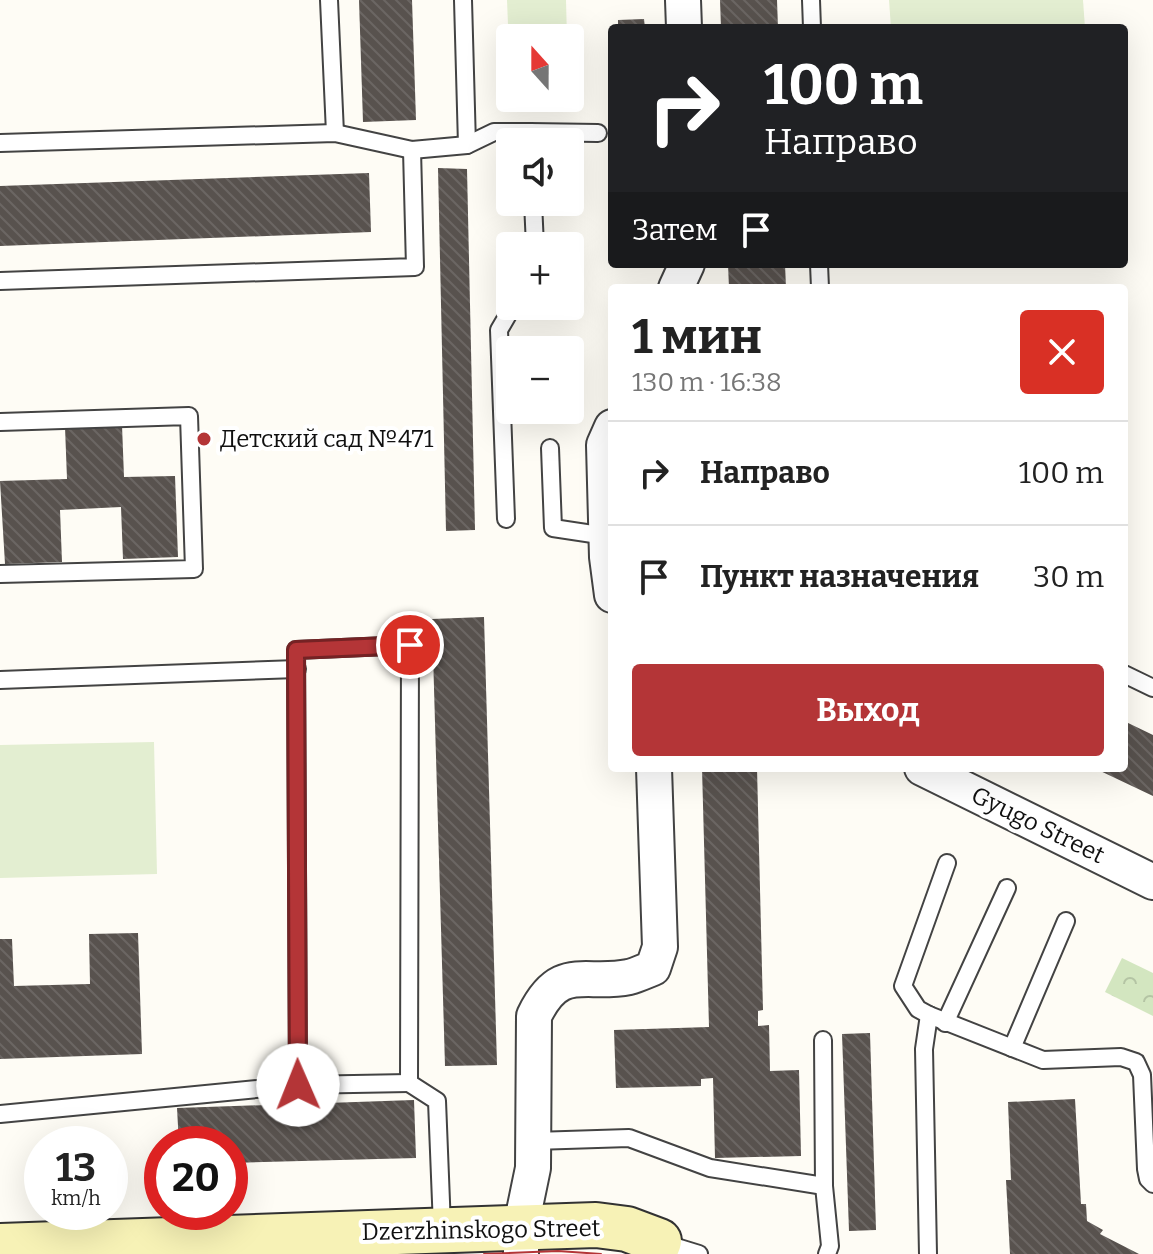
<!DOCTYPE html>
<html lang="ru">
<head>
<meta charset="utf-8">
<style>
  :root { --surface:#fff; --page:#f6f6f6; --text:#222; --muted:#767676; --line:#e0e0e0; --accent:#b43537 }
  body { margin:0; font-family:Bitter,serif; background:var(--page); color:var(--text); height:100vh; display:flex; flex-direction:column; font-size:30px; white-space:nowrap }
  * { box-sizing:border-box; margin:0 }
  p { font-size:26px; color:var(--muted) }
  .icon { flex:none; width:44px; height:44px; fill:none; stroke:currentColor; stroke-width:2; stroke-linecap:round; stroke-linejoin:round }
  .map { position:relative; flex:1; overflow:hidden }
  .drawer { position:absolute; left:608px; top:284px; width:520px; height:488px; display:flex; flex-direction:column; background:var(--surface); border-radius:8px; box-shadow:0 8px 32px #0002 }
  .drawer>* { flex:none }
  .guide { position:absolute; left:608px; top:24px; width:520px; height:244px; border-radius:8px; box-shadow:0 8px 32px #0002; background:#202124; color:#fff; overflow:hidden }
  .needle { width:52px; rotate:339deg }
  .buttons { position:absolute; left:496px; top:24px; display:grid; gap:16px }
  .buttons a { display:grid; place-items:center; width:88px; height:88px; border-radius:8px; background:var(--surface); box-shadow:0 8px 32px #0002; font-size:40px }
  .speed { position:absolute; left:24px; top:1126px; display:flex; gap:16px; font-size:40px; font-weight:700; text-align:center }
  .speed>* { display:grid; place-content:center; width:104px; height:104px; border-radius:50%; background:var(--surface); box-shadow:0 8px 32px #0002; line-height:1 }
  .speed small { font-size:20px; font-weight:400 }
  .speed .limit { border:12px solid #d22; background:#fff; color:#111 }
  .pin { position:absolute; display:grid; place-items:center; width:68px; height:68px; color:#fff; margin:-34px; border:4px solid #fff; border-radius:50%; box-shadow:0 2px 8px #0007 }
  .me { position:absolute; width:88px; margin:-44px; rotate:359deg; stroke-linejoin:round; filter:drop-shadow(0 0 6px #0008) }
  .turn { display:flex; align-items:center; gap:28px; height:168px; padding:0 24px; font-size:36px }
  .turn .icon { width:104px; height:104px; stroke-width:2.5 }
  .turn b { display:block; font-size:56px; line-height:68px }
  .then { display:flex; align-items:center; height:76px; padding:0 24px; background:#0003; gap:16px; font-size:30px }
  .round { display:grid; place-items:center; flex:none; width:84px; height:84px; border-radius:8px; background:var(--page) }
  .headline { display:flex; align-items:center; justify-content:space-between; height:136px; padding:0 24px }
  h1 { font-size:48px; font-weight:700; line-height:60px }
  .action { display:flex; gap:16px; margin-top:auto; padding:16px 24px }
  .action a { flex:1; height:92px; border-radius:8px; background:var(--accent); color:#fff; font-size:32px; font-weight:700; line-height:92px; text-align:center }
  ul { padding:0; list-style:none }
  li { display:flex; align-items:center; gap:24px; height:104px; padding:0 24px; border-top:2px solid var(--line) }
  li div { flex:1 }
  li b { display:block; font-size:30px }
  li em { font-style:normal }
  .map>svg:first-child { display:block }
  .park { fill:url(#park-crowns) }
  .pitch { fill:#e3eed1 }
  .building { fill:url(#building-back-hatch) }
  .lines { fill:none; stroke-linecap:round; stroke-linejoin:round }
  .service-casing { stroke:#434343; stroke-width:20 }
  .minor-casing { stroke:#434343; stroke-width:38 }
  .secondary-casing { stroke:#323232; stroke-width:48 }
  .service { stroke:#fff; stroke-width:16 }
  .minor { stroke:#fff; stroke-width:34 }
  .secondary { stroke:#f7f2b6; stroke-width:44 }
  .tram { stroke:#b43537; stroke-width:2 }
  .route-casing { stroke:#752224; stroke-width:20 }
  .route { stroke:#b43537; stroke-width:14 }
  .poi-dot { fill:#b43537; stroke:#fff; stroke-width:3 }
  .labels { text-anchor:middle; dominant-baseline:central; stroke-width:8; stroke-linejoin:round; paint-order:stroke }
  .poi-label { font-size:24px; fill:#101010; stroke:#fff; text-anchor:start }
  .street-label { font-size:24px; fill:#101010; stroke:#fff }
</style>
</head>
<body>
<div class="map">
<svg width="1153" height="1254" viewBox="0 0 1153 1254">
  <defs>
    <pattern id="park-crowns" width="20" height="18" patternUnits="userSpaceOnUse" patternTransform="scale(2)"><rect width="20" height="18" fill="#d3e6c0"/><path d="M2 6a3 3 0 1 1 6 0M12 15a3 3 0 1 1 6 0" fill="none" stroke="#b4c4a4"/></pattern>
    <pattern id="building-back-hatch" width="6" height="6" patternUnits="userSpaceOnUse" patternTransform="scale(2)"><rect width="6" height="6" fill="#58524e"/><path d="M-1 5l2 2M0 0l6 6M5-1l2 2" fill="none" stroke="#6b6663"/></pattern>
  </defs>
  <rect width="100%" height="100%" fill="#fefcf5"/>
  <path class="park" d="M1122 958 1153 973V1016L1105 992Z"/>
  <g class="pitch">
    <path d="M507 0H566L567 38H510V74Z"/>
    <path d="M889 0H1083L1085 28H891Z"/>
    <path d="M154 742 157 874 0 878V745Z"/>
  </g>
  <g class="building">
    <path d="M359 0H412L416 120 363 122Z"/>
    <path d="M720 0H777L778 28H721Z"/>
    <path d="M644 19 645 28H618V20Z"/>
    <path d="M438 168 467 169 475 530 446 531Z"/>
    <path d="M369 173 371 232 0 246V186Z"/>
    <path d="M728 264H785L786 288H729Z"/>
    <path d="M122 425 124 477 175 476 178 557 123 559 121 507 60 510 62 562 5 564 0 481 67 479 65 427Z"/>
    <path d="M484 617 497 1065 445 1066 432 619Z"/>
    <path d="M1124 721 1153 735V796L1094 768H1124Z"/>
    <path d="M702 768H757L763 1010 758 1011V1026L769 1025 770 1071 799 1070 801 1156 715 1158 713 1078 701 1079V1086L616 1088 614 1030 709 1027Z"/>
    <path d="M138 933 142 1054 0 1059V939H12L14 986 90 984 89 934Z"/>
    <path d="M870 1033 876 1230 849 1231 842 1034Z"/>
    <path d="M1075 1099 1081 1204H1086L1087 1221 1103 1230 1100 1234 1139 1254H1010L1006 1180H1011L1008 1102Z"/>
    <path d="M414 1100 416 1158 230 1163V1144H179L177 1108Z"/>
  </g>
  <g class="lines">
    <defs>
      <g id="service">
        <path d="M329 0 335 133"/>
        <path d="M463 0 467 145"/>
        <path d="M811 0 812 28"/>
        <path d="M530 132 598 133"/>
        <path d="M0 143 335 133 412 150 467 145 494 132H530L531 142"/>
        <path d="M533 202 535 246"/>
        <path d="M819 264 820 288"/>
        <path d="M0 281 415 267 412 150"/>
        <path d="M0 422 189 416 194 569 0 574"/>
        <path d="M550 448 553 528 606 536"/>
        <path d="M506 519 499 330 513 306"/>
        <path d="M1124 674 1153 688"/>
        <path d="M0 680 297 669"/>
        <path d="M947 863 903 986 918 1009 929 1015 1043 1060 1121 1057 1136 1062 1142 1075 1146 1169 1148 1179 1153 1184"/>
        <path d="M945 1023 1007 888"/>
        <path d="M823 1040 824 1186 830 1246 827 1254"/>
        <path d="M1012 1048 1066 921"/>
        <path d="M298 1085 296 650 410 645 409 1083 437 1101 442 1227"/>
        <path d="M0 1114 298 1085 409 1083"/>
        <path d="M534 1141 629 1138 710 1168 824 1186"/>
        <path d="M660 1242 699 1254"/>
        <path d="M928 1254 924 1049 929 1015"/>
      </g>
      <g id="minor">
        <path d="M683 0 684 28"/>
        <path d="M676 288 687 264"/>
        <path d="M612 427 604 445 607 557 612 595"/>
        <path d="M922 768 1153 882"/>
        <path d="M521 1254V1226L533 1168 534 1016C560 962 584 986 629 977 637 975 645 971 653 968L660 947 654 768"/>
      </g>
      <path id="secondary" d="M0 1246 596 1225 627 1229 659 1241 654 1254"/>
    </defs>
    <use href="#service" class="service-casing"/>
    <use href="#minor" class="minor-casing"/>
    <use href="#secondary" class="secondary-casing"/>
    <use href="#service" class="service"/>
    <use href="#minor" class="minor"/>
    <use href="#secondary" class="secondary"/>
    <path class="tram" d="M484 1254 558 1251 601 1254"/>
  </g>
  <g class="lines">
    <defs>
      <path id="route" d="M298 1085 296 650 410 645"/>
    </defs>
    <use href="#route" class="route-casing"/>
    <use href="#route" class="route"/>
  </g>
  <circle class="poi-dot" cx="204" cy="439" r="8"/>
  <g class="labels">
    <g class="poi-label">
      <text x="220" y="439">Детский сад №471</text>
    </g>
    <g class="street-label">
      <text transform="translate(1038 825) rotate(26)">Gyugo Street</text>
      <text transform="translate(481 1230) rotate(-1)">Dzerzhinskogo Street</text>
    </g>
  </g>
</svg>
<div class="buttons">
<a><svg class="needle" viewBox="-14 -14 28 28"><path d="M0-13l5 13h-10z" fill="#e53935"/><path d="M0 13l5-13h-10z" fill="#767676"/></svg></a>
<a><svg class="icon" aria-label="sound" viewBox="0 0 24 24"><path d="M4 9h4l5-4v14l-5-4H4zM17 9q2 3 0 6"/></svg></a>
<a>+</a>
<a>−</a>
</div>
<div class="speed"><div>13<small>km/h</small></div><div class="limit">20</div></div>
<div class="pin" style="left:410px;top:645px;background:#d93025"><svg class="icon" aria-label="arrive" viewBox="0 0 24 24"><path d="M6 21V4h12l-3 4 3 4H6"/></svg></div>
<svg class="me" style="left:298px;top:1085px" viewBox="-20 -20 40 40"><circle r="19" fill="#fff"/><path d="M0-13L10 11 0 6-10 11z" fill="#b43537"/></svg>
<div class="guide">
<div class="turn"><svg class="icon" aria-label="right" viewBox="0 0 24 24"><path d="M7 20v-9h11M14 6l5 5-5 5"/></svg><div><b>100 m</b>Направо</div></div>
<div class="then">Затем<svg class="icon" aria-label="arrive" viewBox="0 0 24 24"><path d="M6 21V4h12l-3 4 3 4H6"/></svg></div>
</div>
<section class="drawer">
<div class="headline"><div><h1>1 мин</h1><p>130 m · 16:38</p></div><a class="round" style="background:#d93025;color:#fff"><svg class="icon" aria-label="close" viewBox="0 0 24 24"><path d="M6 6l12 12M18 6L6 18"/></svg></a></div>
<ul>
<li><svg class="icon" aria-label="right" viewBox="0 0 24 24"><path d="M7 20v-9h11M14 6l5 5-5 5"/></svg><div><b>Направо</b></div><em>100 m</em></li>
<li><svg class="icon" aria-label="arrive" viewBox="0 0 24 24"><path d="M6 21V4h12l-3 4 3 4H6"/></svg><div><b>Пункт назначения</b></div><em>30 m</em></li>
</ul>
<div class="action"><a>Выход</a></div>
</section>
</div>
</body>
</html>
